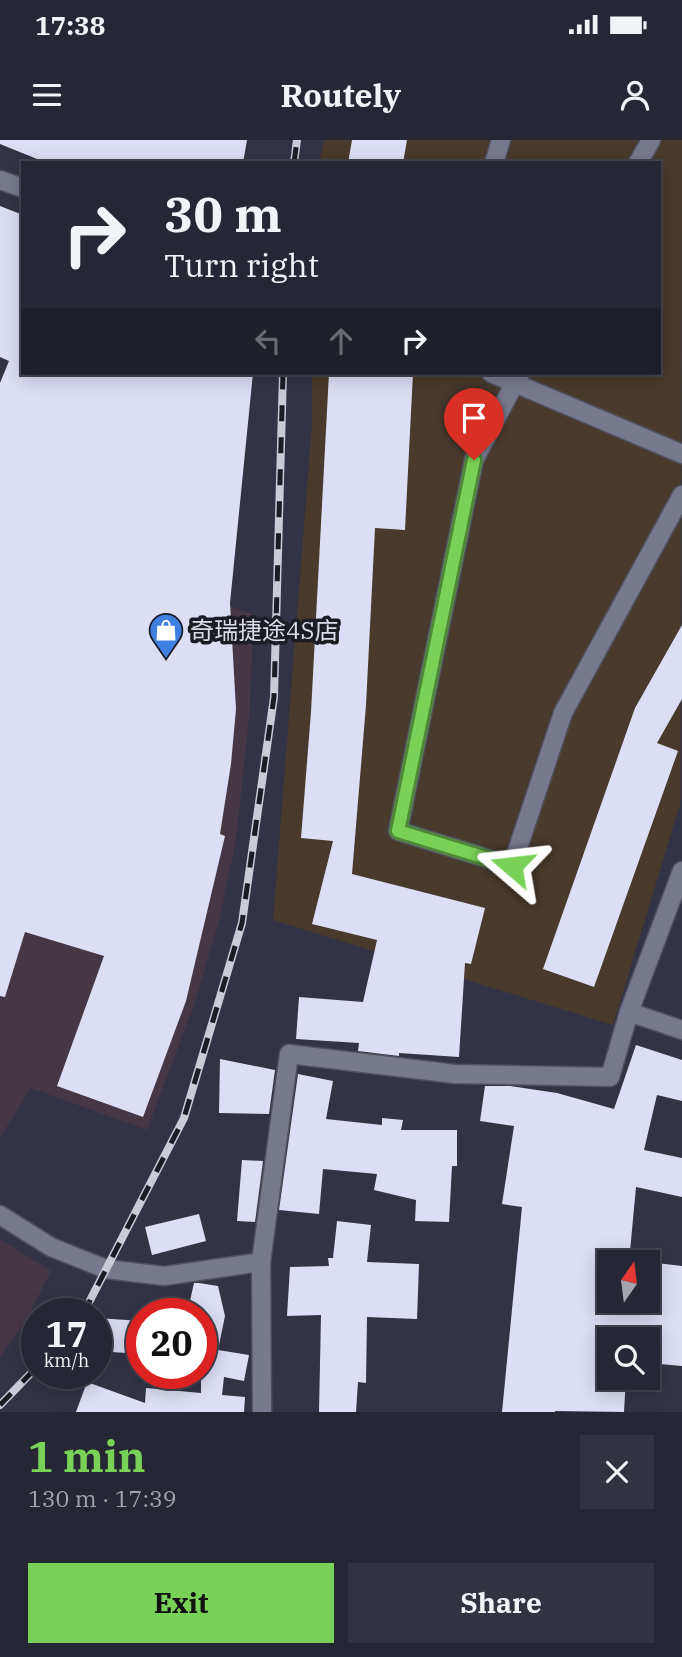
<!DOCTYPE html>
<html lang="en">
<head>
<meta charset="utf-8">
<style>
  :root { --surface:#262734; --page:#323340; --text:#f1f3f6; --muted:#a4a5ac; --line:#42444f; --accent:#79d157 }
  body { margin:0; font-family:"IBM Plex Serif","Noto Sans SC",serif; background:var(--page); color:var(--text); height:100vh; display:flex; flex-direction:column; font-size:26px; white-space:nowrap }
  * { box-sizing:border-box; margin:0 }
  p { font-size:23px; color:var(--muted) }
  .icon { flex:none; width:38px; height:38px; fill:none; stroke:currentColor; stroke-width:2; stroke-linecap:round; stroke-linejoin:round }
  .map { position:relative; height:1272px; overflow:hidden }
  .panel { display:flex; flex-direction:column; background:var(--surface); flex:1 }
  .panel>* { flex:none }
  .hud { position:absolute; left:21px; top:21px; width:640px; height:214px; border-radius:0px; box-shadow:0 4px 18px #0003,0 0 0 2px var(--line); background:#262734; color:var(--text); overflow:hidden }
  .needle { width:46px; rotate:14deg }
  .controls { position:absolute; left:597px; top:1110px; display:grid; gap:14px }
  .controls a { display:grid; place-items:center; width:63px; height:63px; border-radius:0px; background:var(--surface); box-shadow:0 4px 18px #0003,0 0 0 2px var(--line); font-size:35px }
  .speed { position:absolute; left:21px; top:1158px; display:flex; gap:14px; font-size:35px; font-weight:700; text-align:center }
  .speed>* { display:grid; place-content:center; width:91px; height:91px; border-radius:50%; background:var(--surface); box-shadow:0 4px 18px #0003,0 0 0 2px var(--line); line-height:1 }
  .speed small { font-size:18px; font-weight:400 }
  .speed .limit { border:10px solid #d22; background:#fff; color:#111 }
  .pin { position:absolute; display:grid; place-items:center; width:60px; height:60px; color:#fff; margin:-72px -30px; border-radius:50% 50% 50% 0; rotate:-45deg; box-shadow:0 0 7px #0007 }
  .pin .icon { rotate:45deg }
  .me { position:absolute; width:77px; margin:-38px; rotate:287deg; stroke-linejoin:round; filter:drop-shadow(0 0 5px #0008) }
  .turn { display:flex; align-items:center; gap:24px; height:147px; padding:0 28px; font-size:32px }
  .turn .icon { width:91px; height:91px; stroke-width:2.5 }
  .turn b { display:block; font-size:49px; line-height:60px }
  .lanes { display:flex; align-items:center; height:66px; padding:0 28px; background:#0003; justify-content:center; gap:35px; direction:ltr }
  .lanes .off { opacity:.35 }
  .round { display:grid; place-items:center; flex:none; width:74px; height:74px; border-radius:0px; background:var(--page) }
  .overview { display:flex; align-items:center; justify-content:space-between; height:119px; padding:0 28px }
  h1 { font-size:42px; font-weight:700; line-height:52px; color:var(--accent) }
  .action { display:flex; gap:14px; margin-top:auto; padding:14px 28px }
  .action a { flex:1; height:80px; border-radius:0px; background:var(--accent); color:#111; font-size:28px; font-weight:700; line-height:80px; text-align:center }
  .action a+a { background:var(--page); color:var(--text) }
  .status { display:flex; justify-content:space-between; align-items:center; height:49px; padding:0 35px; background:var(--surface); direction:ltr }
  .status svg { height:19px; fill:currentColor }
  header { display:flex; justify-content:space-between; align-items:center; height:91px; padding:0 28px; background:var(--surface); font-size:32px; font-weight:700 }
  .map>svg:first-child { display:block }
  .commercial { fill:#463745 }
  .industrial { fill:#483a2c }
  .building { fill:#dbdef4 }
  .lines { fill:none; stroke-linecap:round; stroke-linejoin:round }
  .minor-casing { stroke:#505160; stroke-width:21 }
  .minor { stroke:#777a8d; stroke-width:18 }
  .rail-casing { stroke:#c9cbd7; stroke-width:8 }
  .rail { stroke:#1b1c24; stroke-width:5; stroke-dasharray:16; stroke-linecap:butt }
  .route-casing { stroke:#4f8839; stroke-width:18 }
  .route { stroke:#79d157; stroke-width:12 }
  .labels { text-anchor:middle; dominant-baseline:central; stroke-width:7; stroke-linejoin:round; paint-order:stroke }
  .poi-label { font-size:24px; fill:#dadce7; stroke:#1b1c24; text-anchor:start }
</style>
</head>
<body>
<div class="status"><b>17:38</b><svg viewBox="0 0 49 12"><path d="M0 12V9h3v3zM5 12V6h3v6zM10 12V3h3v9zM15 12V0h3v12zM26 1h20v11H26zM47 4h2v5h-2z"/></svg></div>
<header><svg class="icon" aria-label="menu" viewBox="0 0 24 24"><path d="M4 6h16M4 12h16M4 18h16"/></svg>Routely<svg class="icon" aria-label="person" viewBox="0 0 24 24"><circle cx="12" cy="8" r="4"/><path d="M4 21q1-7 8-7t8 7"/></svg></header>
<div class="map">
<svg width="682" height="1272" viewBox="0 0 682 1272">
  <rect width="100%" height="100%" fill="#323445"/>
  <g class="commercial">
    <path d="M0 382 254 475 249 578 236 700 219 780 194 865 147 990 31 948 0 997Z"/>
    <path d="M0 1099 51 1131 25 1183 0 1217Z"/>
  </g>
  <path class="industrial" d="M324 0H682L681 661 613 885 273 780 312 284V233H660V23H319Z"/>
  <g class="building">
    <path d="M0 0H247L243 23H47L0 4Z"/>
    <path d="M352 0H407L403 23H348Z"/>
    <path d="M0 66 23 75V233H253L230 463 236 569 231 624 220 694 225 696 186 861 143 977 57 946 104 816 25 792 5 857 0 856V243L9 221 0 217Z"/>
    <path d="M329 233H413L405 390 375 388 366 565 352 734 485 768 471 824 465 823 459 917 399 913V916L358 911 359 903 296 899 299 857 363 862 377 800 312 784 333 701 301 698 311 572Z"/>
    <path d="M682 485V559L657 603 678 611 594 847 543 829 635 568Z"/>
    <path d="M636 905 682 920V961L657 955 644 1010 682 1018V1057L636 1047 629 1122H609V1161H648V1122L682 1126V1226L648 1223V1199H609V1237H626L624 1272 555 1271V1272H502L522 1067 502 1064 514 986 480 981 485 946H510L557 953 614 969Z"/>
    <path d="M220 919 275 930 269 974 219 973Z"/>
    <path d="M298 934 333 941 326 979 382 985V978L403 980 401 990H457V1026H452L449 1082 415 1081 416 1060 374 1050 377 1034 323 1029 319 1074 279 1070Z"/>
    <path d="M242 1020 263 1021 255 1082 237 1081Z"/>
    <path d="M199 1074 206 1101 152 1115 145 1087Z"/>
    <path d="M337 1081 371 1085 367 1122 419 1124 417 1179 367 1177 366 1243 358 1242 356 1272H319L321 1175 287 1176 290 1127 329 1126 328 1118H333Z"/>
    <path d="M194 1143H199L218 1146 225 1176 218 1210 249 1215 244 1241 224 1237 222 1255 245 1257 244 1272H76L87 1242 145 1263 146 1248 201 1253V1174H187Z"/>
    <path d="M96 1178 142 1181V1214L96 1211Z"/>
  </g>
  <g class="lines">
    <defs>
      <g id="minor">
        <path d="M494 23 501 0"/>
        <path d="M638 23 651 0"/>
        <path d="M0 40 23 48"/>
        <path d="M491 233 682 314"/>
        <path d="M520 233 474 320 398 691 512 726 563 573 682 355"/>
        <path d="M682 731 629 872 682 890"/>
        <path d="M0 1075 51 1107 106 1129 164 1136 261 1122"/>
        <path d="M262 1272 261 1122 289 914 455 934 610 937 629 872"/>
      </g>
    </defs>
    <use href="#minor" class="minor-casing"/>
    <use href="#minor" class="minor"/>
    <defs>
      <g id="rail">
        <path d="M294 23 297 0"/>
        <path d="M83 1174 184 978 242 783 274 557 283 233"/>
        <path d="M0 1265 37 1227"/>
      </g>
    </defs>
    <use href="#rail" class="rail-casing"/>
    <use href="#rail" class="rail"/>
  </g>
  <g class="lines">
    <defs>
      <path id="route" d="M474 320 398 691 512 726"/>
    </defs>
    <use href="#route" class="route-casing"/>
    <use href="#route" class="route"/>
  </g>
  <defs>
    <symbol id="shop-pin" viewBox="-11 -11 22 30"><path d="M0 17L-7.5 6A9.5 9.5 0 1 1 7.5 6Z" fill="#3f7fe0" stroke="#1b1c24"/><path d="M-5-2.5h2.3a2.7 3.5 0 0 1 5.4 0H5L5.5 6h-11ZM-1.5-2.5h3a1.5 2.3 0 0 0-3 0Z" fill="#fff"/></symbol>
  </defs>
  <g fill-rule="evenodd">
    <use href="#shop-pin" x="147" y="471" width="38" height="52"/>
  </g>
  <g class="labels">
    <g class="poi-label">
      <text x="190" y="490">奇瑞捷途4S店</text>
    </g>
  </g>
</svg>
<div class="controls">
<a><svg class="needle" viewBox="-14 -14 28 28"><path d="M0-13l5 13h-10z" fill="#e53935"/><path d="M0 13l5-13h-10z" fill="#a4a5ac"/></svg></a>
<a><svg class="icon" aria-label="search" viewBox="0 0 24 24"><circle cx="10" cy="10" r="6"/><path d="M15 15l6 6"/></svg></a>
</div>
<div class="speed"><div>17<small>km/h</small></div><div class="limit">20</div></div>
<div class="pin" style="left:474px;top:320px;background:#d93025"><svg class="icon" aria-label="arrive" viewBox="0 0 24 24"><path d="M6 21V4h12l-3 4 3 4H6"/></svg></div>
<svg class="me" style="left:512px;top:726px" viewBox="-20 -20 40 40"><path d="M0-17L14 15 0 8-14 15z" fill="#79d157" stroke="#fff" stroke-width="4"/></svg>
<div class="hud">
<div class="turn"><svg class="icon" aria-label="right" viewBox="0 0 24 24"><path d="M7 20v-9h11M14 6l5 5-5 5"/></svg><div><b>30 m</b>Turn right</div></div>
<div class="lanes"><svg class="icon off" aria-label="left" viewBox="0 0 24 24"><path d="M17 20v-9H6M10 6l-5 5 5 5"/></svg><svg class="icon off" aria-label="ahead" viewBox="0 0 24 24"><path d="M12 20V5M6 11l6-6 6 6"/></svg><svg class="icon" aria-label="right" viewBox="0 0 24 24"><path d="M7 20v-9h11M14 6l5 5-5 5"/></svg></div>
</div>
</div>
<section class="panel">
<div class="overview"><div><h1>1 min</h1><p>130 m · 17:39</p></div><a class="round"><svg class="icon" aria-label="close" viewBox="0 0 24 24"><path d="M6 6l12 12M18 6L6 18"/></svg></a></div>
<div class="action"><a>Exit</a><a>Share</a></div>
</section>
</body>
</html>
